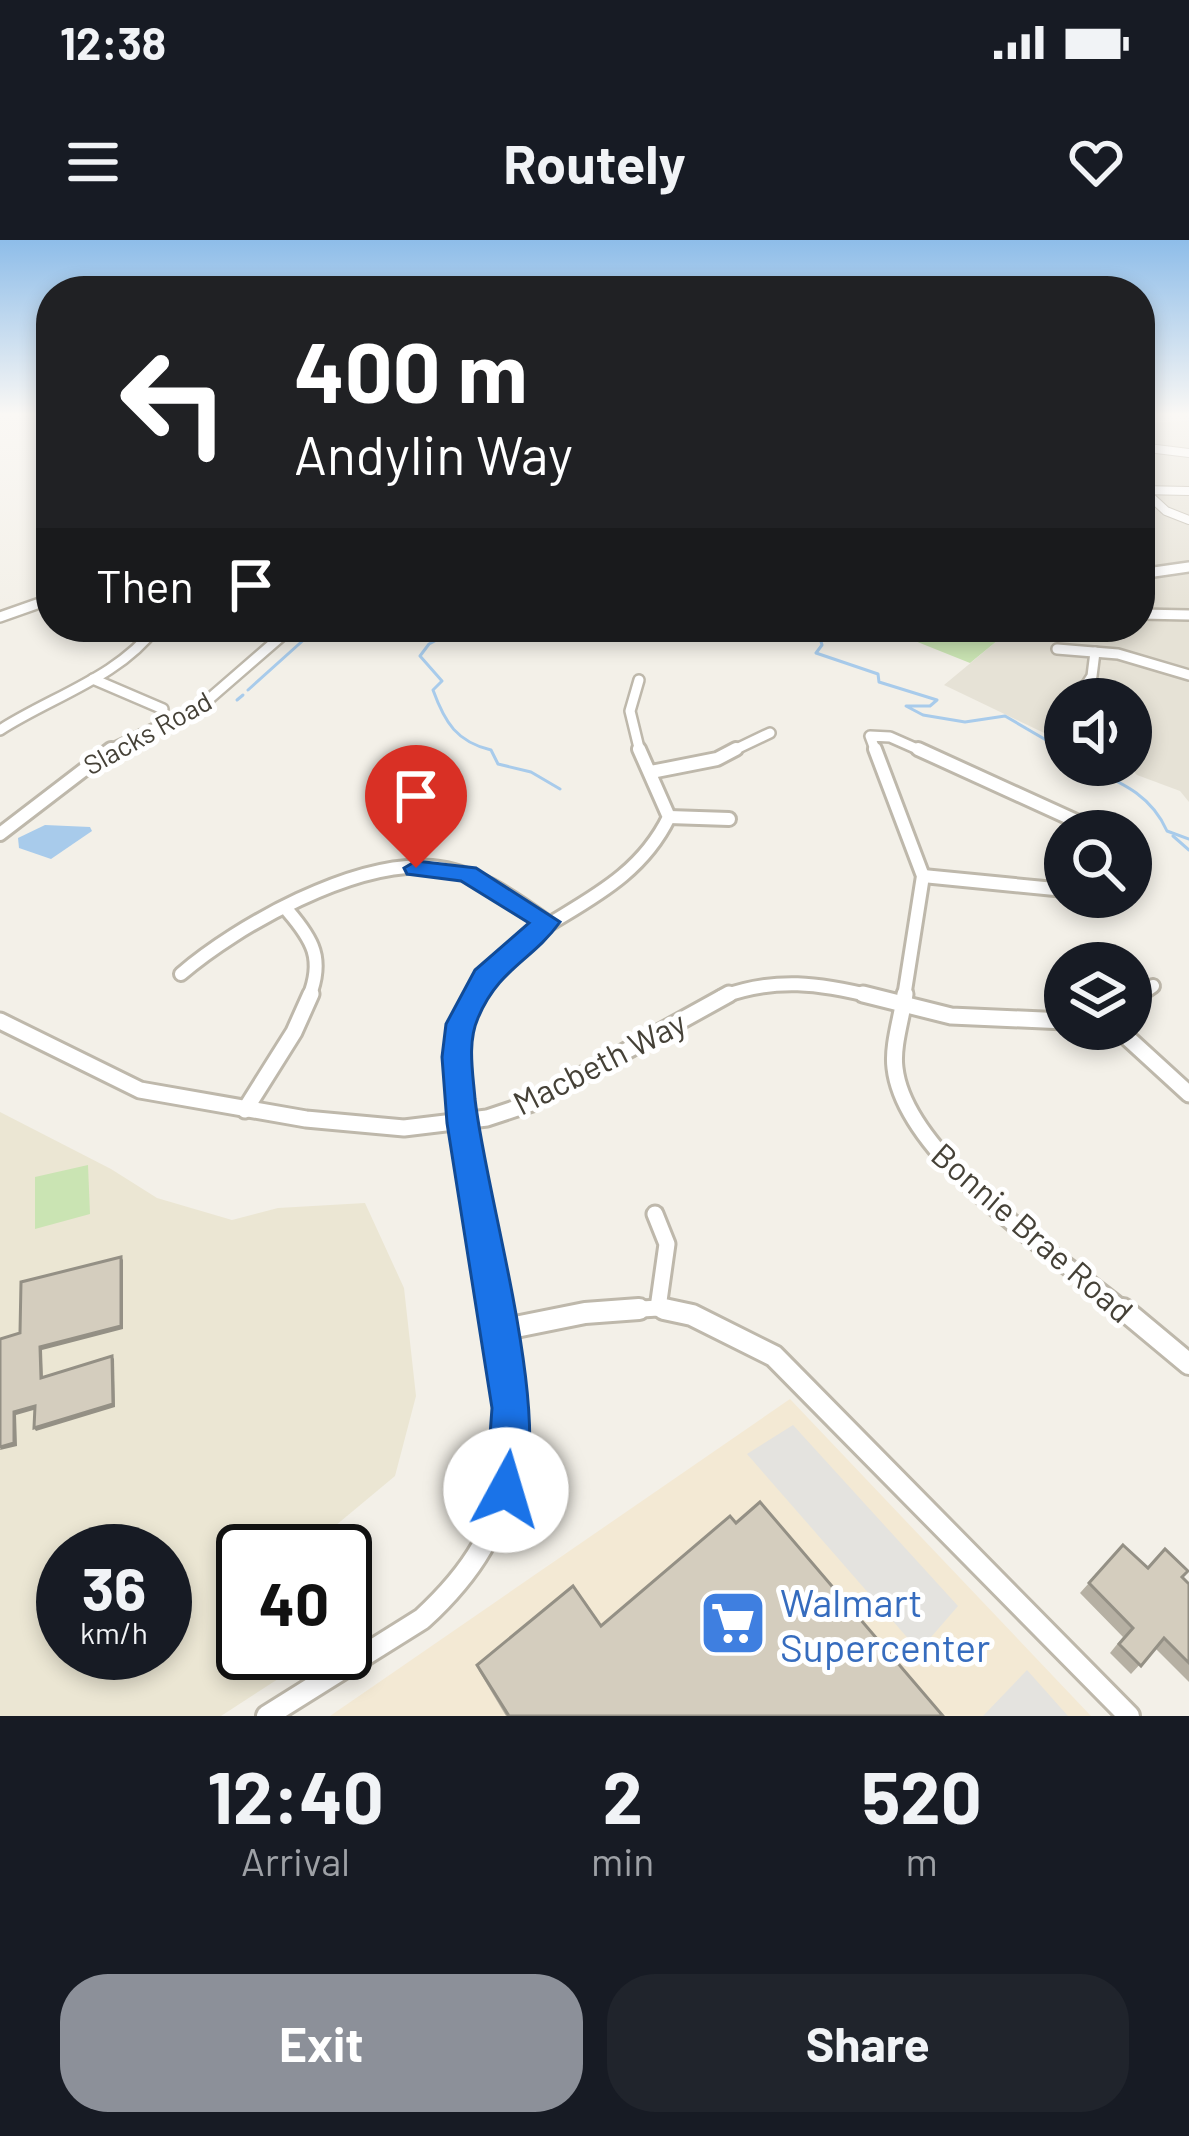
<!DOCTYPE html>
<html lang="en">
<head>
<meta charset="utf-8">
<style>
  :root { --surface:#171b24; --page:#20242c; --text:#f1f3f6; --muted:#9ea1a6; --accent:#8c9099 }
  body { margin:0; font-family:Barlow,sans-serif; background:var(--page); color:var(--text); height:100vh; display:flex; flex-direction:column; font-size:45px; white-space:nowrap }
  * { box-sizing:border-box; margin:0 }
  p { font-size:39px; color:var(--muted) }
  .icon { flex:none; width:66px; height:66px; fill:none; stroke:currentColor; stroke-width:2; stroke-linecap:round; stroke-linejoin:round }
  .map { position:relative; height:1476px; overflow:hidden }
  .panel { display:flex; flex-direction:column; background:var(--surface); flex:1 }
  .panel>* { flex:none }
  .banner { position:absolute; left:36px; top:36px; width:1119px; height:366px; border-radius:48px; box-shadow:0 6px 18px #0003; background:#202124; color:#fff; overflow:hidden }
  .buttons { position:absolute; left:1044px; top:438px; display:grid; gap:24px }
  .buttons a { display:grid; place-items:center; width:108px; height:108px; border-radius:50%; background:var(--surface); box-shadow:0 6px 18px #0003; font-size:60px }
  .speed { position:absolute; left:36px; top:1284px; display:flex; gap:24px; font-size:60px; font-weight:700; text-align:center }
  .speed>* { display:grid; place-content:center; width:156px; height:156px; border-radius:50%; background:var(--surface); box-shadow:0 6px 18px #0003; line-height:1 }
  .speed small { font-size:30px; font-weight:400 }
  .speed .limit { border:6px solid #111; border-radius:18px; background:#fff; color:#111 }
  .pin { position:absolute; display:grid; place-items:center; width:102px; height:102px; color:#fff; margin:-123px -51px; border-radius:50% 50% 50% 0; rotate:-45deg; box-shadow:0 0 12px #0007 }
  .pin .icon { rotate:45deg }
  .me { position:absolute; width:132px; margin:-66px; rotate:6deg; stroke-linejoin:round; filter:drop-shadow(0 0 9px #0008) }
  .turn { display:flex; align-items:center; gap:42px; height:252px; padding:0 60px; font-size:54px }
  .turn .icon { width:156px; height:156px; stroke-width:2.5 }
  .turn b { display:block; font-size:84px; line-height:102px }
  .then { display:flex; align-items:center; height:114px; padding:0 60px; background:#0003; gap:24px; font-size:45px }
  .eta { display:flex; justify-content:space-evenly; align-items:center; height:204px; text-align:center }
  .eta b { font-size:72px; font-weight:700; line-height:84px }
  .button { display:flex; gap:24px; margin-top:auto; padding:24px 60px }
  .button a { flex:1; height:138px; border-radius:48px; background:var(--accent); color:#fff; font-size:48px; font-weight:700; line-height:138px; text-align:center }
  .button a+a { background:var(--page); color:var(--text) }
  .status { display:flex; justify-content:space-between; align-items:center; height:84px; padding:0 60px; background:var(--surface); direction:ltr }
  .status svg { height:33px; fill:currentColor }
  header { display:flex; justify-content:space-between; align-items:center; height:156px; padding:0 60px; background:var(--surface); font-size:54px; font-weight:700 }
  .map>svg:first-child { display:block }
  .residential { fill:#e6e2d6 }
  .commercial { fill:#f3e9d4 }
  .education { fill:#ebe6d3; fill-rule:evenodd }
  .green { fill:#cae4b3 }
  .parking { fill:#e4e3df }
  .water { fill:#a8cbeb }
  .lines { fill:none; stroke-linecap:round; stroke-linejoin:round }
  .stream { stroke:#a8cbeb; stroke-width:3 }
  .minor-far4-casing { stroke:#beb8ab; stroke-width:10 }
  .minor-far3-casing { stroke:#beb8ab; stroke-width:14 }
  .minor-far2-casing { stroke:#beb8ab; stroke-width:18 }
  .minor-far1-casing { stroke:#beb8ab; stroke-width:21 }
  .minor-casing { stroke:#beb8ab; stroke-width:26 }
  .minor-far4 { stroke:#fff; stroke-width:8 }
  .minor-far3 { stroke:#fff; stroke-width:9 }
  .minor-far2 { stroke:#fff; stroke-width:12 }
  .minor-far1 { stroke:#fff; stroke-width:15 }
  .minor { stroke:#fff; stroke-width:20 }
  .wall { fill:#b6b0a3 }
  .shaded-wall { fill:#949085 }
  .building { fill:#d4cdbe; stroke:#949085; stroke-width:3 }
  .route { fill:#1a73e8; stroke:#114b97; stroke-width:3 }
  .labels { text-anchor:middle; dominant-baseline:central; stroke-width:10; stroke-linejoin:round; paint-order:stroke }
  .far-street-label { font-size:27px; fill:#454137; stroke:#fff }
  .street-label { font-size:33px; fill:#454137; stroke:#fff }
  .near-shop-label { font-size:39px; fill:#366cbe; stroke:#fff; text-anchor:start }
</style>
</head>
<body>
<div class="status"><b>12:38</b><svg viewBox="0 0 49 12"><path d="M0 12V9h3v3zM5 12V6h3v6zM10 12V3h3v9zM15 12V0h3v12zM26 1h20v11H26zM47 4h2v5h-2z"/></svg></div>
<header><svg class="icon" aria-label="menu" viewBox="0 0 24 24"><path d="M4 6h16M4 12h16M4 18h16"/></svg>Routely<svg class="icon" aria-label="heart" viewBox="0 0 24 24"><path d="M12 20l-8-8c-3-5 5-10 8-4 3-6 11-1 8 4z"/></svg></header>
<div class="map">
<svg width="1189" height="1476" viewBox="0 0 1189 1476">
  <rect width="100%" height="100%" fill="#f3f0e8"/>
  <path class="residential" d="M1189 181V562L1180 551 1137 535 1128 525 1131 459H1065V503L944 445 1014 387H1140V183Z"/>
  <path class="commercial" d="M790 1159 1091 1476H330Z"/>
  <path class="education" d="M0 872 111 929 157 958 232 980 278 968 365 963 404 1048 416 1156 395 1236 305 1311H243V1413H267L278 1439 221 1476H0ZM63 1311H165V1413H63Z"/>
  <g class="green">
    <path d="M880 387H1014L970 423Z"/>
    <path d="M88 925 90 974 35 989V937Z"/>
  </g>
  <g class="parking">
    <path d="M793 1185 958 1366 919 1411 747 1214Z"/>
    <path d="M1027 1430 1068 1476H983Z"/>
  </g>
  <path class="water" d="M45 585 90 587 92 591 51 619 19 608 18 598Z"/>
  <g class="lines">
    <g class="stream">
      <path d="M461 387 429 404 420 416 442 441 433 450C445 483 457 502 491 510L498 524 531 532 560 549"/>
      <path d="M800 387 820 398 822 405 816 413 878 434 879 442 937 460 930 466H906L923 475 965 482 1005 476 1065 511"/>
      <path d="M248 450 318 387"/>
      <path d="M237 460 243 455"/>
      <path d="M1083 525C1119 542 1150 553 1167 591L1189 599"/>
      <path d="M1173 596 1189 610"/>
    </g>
    <defs>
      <g id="minor-far4">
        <path d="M1140 207 1189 213"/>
        <path d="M1140 247 1166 271 1189 280"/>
        <path d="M1140 250 1189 251"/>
      </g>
      <g id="minor-far3">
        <path d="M1140 334 1189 327"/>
        <path d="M1140 374 1189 375"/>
        <path d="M0 377 51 359"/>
        <path d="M1057 409 1118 414 1189 435"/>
        <path d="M93 439 163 469"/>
        <path d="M639 440 630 471 640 512"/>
        <path d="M1077 459 1092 436 1095 412"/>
        <path d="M0 490C51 457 119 437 156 387"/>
        <path d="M105 512 201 466 292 387"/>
        <path d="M730 512 770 493"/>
        <path d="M876 512 870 496 890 497 924 512"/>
      </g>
      <g id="minor-far2">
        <path d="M875 509 923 636 904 757"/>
        <path d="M918 509 1098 591"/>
        <path d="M651 532 717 519 736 509"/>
        <path d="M669 577 729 579"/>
        <path d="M0 594 111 509"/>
        <path d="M923 636 1065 650"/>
        <path d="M288 671C313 700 324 719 309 757"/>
        <path d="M181 734C238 685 355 620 432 627 476 631 512 657 547 682"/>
        <path d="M473 757C513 676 623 672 669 577L639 509"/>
        <path d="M721 757C776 737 819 743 875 757"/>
        <path d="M1137 757 1153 746"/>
      </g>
      <g id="minor-far1">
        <path d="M474 754 457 801 456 842 493 1072"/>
        <path d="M863 754 951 776 1065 781"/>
        <path d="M905 754C902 777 892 806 895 828 905 917 1059 1017 1126 1072"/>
        <path d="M1131 762 1142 754"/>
        <path d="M0 781 140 850 306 879 404 888 487 878 532 863 729 754"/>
        <path d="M1118 789 1189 854"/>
        <path d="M245 870 294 792 311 754"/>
        <path d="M655 974 667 1004 658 1068"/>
        <path d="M595 1072 658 1068 679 1072"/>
      </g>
      <g id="minor">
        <path d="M664 1069 692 1075 774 1116 1129 1476"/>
        <path d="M1123 1069 1189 1124"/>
        <path d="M496 1091 585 1073 639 1069"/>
        <path d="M267 1476 422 1379C530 1280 516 1200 492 1069"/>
      </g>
    </defs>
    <use href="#minor-far4" class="minor-far4-casing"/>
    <use href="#minor-far3" class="minor-far3-casing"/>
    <use href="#minor-far2" class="minor-far2-casing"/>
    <use href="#minor-far1" class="minor-far1-casing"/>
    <use href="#minor" class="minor-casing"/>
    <use href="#minor-far4" class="minor-far4"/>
    <use href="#minor-far3" class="minor-far3"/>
    <use href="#minor-far2" class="minor-far2"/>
    <use href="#minor-far1" class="minor-far1"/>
    <use href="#minor" class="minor"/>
  </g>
  <g class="wall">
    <path d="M736 1283 943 1476H506L479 1431 477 1425 601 1386Z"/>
    <path d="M1123 1305 1147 1328 1182 1337 1189 1344V1442L1155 1408 1131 1434 1110 1413 1123 1397 1080 1353Z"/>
  </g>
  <g class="shaded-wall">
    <path d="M121 1017 123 1020V1089L42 1110 43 1140 41 1138 40 1107Z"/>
    <path d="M112 1116 114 1119 115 1167 36 1191 34 1188Z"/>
    <path d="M35 1166 37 1169 16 1175 17 1206 0 1210 14 1172Z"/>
  </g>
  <g class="building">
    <path d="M121 1017V1086L40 1107 41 1138 112 1116 113 1164 34 1188 35 1166 14 1172V1203L0 1207V1099L20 1093 21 1042Z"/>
    <path d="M760 1262 943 1476H509L477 1425 573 1346 601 1386 730 1276 736 1283Z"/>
    <path d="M1123 1305 1148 1328 1165 1309 1188 1331 1182 1337 1189 1344V1423L1164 1398 1141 1426 1119 1404 1133 1388 1089 1343Z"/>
  </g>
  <linearGradient id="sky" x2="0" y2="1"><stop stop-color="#8ebde9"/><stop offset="0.46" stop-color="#faf8f5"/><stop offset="1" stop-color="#faf8f5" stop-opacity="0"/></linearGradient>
  <rect width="1189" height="379" fill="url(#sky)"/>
  <path class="route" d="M416 621 476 628 560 682C532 721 499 728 478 778 467 803 473 833 475 859 486 958 555 1180 520 1264L506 1270 492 1264 486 1250 492 1168 447 883 442 817 446 784 475 730 529 683 461 641 407 634 404 628Z"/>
  <defs>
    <symbol id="supermarket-square" viewBox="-11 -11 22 22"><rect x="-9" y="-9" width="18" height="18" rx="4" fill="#3f7fe0" stroke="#fff"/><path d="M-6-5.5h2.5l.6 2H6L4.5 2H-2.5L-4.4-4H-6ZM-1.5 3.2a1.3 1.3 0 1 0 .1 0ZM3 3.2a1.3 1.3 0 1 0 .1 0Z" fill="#fff"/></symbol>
  </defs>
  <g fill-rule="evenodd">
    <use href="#supermarket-square" x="695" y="1345" width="76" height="76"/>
  </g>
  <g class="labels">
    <g class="far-street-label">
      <text transform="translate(147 492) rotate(-29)">Slacks Road</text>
    </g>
    <g class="street-label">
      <text transform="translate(599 822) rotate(-27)">Macbeth Way</text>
      <text transform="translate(1033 992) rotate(41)">Bonnie Brae Road</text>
    </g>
    <g class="near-shop-label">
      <text x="780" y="1361">Walmart<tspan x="780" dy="45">Supercenter</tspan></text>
    </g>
  </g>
</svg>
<div class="buttons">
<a><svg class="icon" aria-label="sound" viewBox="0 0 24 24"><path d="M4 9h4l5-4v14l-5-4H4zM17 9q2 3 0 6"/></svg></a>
<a><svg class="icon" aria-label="search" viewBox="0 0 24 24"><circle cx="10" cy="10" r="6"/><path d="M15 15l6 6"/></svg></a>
<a><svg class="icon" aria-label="layers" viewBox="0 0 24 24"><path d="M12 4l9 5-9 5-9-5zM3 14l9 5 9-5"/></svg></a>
</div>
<div class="speed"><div>36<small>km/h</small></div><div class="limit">40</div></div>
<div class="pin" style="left:416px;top:628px;background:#d93025"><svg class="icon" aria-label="arrive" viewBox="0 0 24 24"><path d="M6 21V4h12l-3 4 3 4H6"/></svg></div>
<svg class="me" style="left:506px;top:1250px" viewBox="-20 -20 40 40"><circle r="19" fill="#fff"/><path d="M0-13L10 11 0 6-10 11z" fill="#1a73e8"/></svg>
<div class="banner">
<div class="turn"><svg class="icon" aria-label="left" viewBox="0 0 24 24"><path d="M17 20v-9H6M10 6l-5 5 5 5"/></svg><div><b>400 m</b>Andylin Way</div></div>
<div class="then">Then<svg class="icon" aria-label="arrive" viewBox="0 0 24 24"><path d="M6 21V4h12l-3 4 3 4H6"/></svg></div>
</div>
</div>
<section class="panel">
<div class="eta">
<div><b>12:40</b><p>Arrival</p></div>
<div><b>2</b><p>min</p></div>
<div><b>520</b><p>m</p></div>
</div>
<div class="button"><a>Exit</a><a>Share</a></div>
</section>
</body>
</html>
